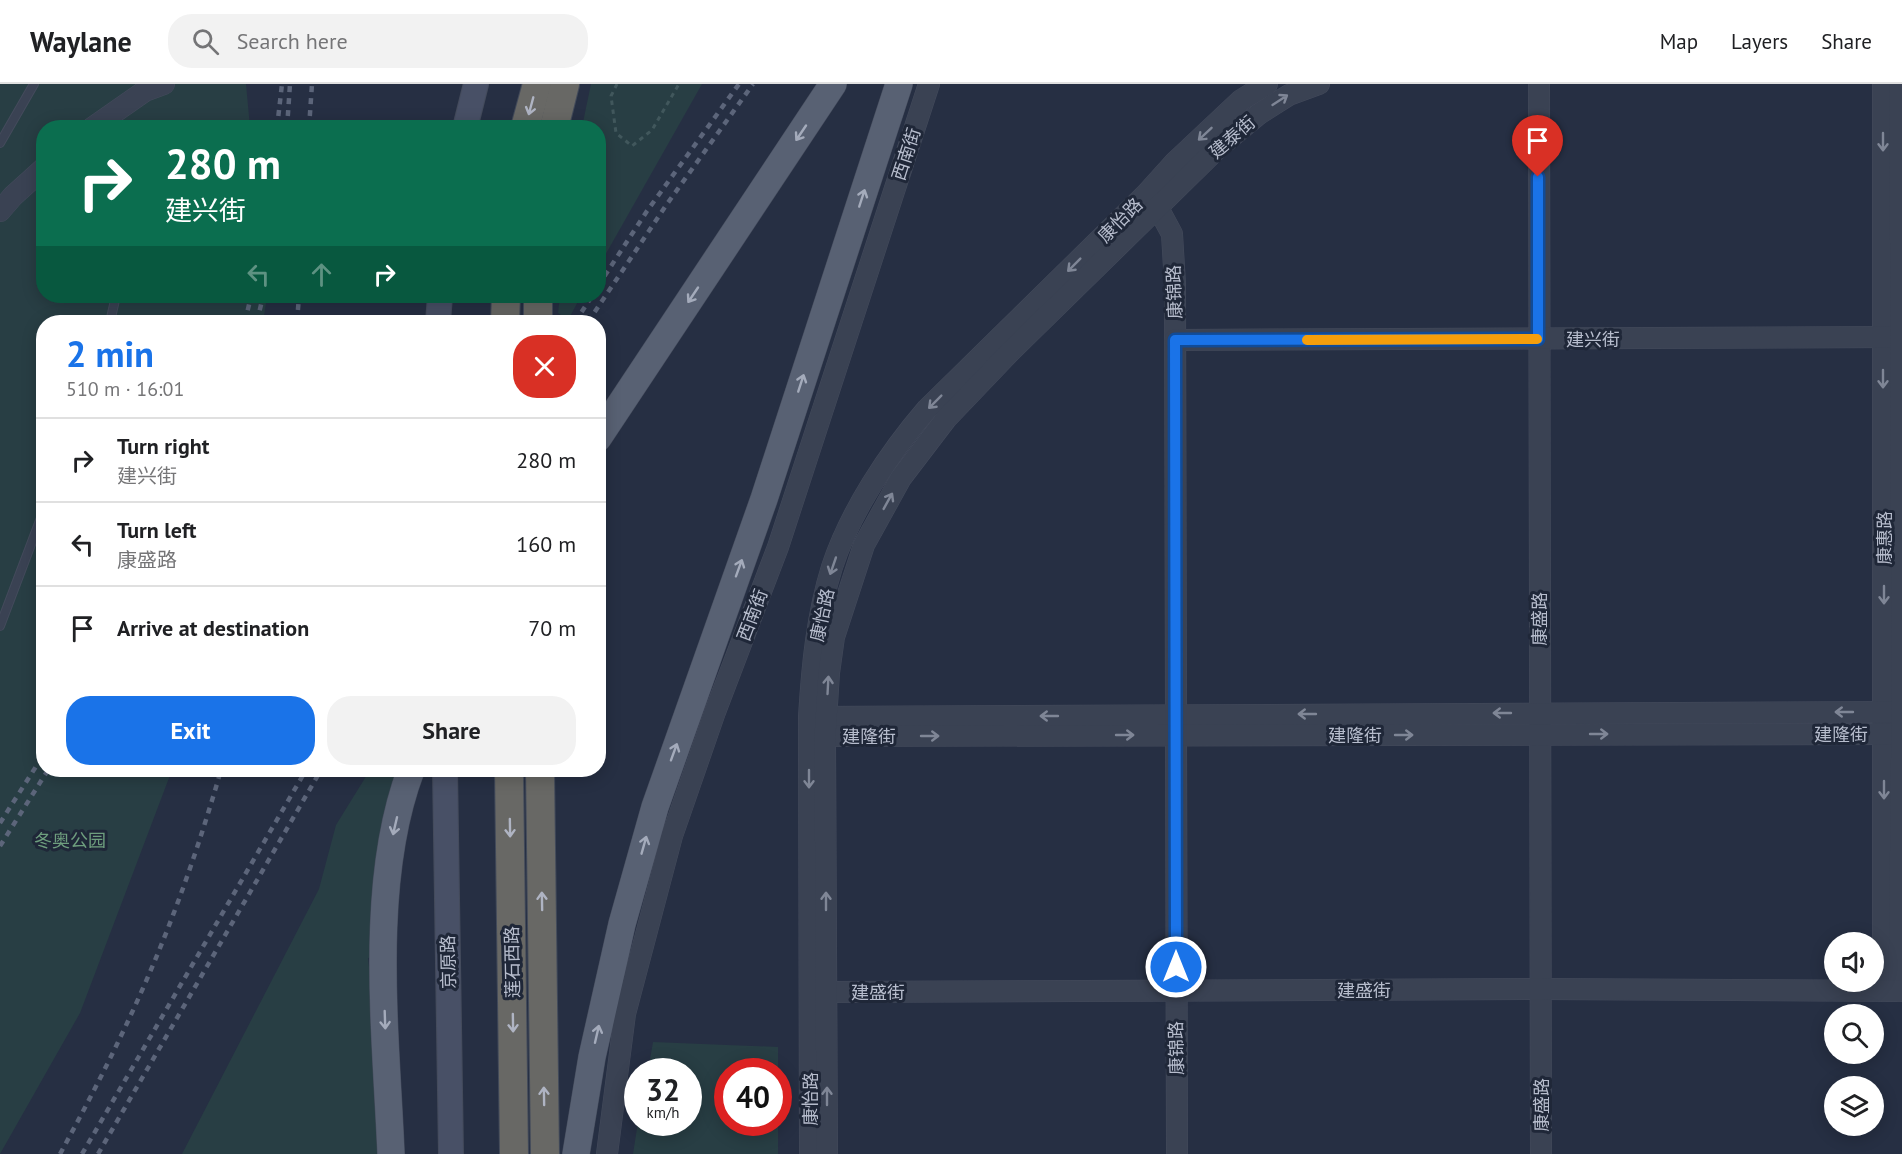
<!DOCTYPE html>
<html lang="en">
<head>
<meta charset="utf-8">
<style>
  :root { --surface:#fff; --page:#f2f2f2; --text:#202124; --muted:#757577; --line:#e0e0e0; --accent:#1a73e8 }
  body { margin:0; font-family:"PT Sans","Noto Sans SC",sans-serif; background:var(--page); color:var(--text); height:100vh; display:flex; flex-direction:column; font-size:22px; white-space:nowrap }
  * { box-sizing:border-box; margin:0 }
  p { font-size:20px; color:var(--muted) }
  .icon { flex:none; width:33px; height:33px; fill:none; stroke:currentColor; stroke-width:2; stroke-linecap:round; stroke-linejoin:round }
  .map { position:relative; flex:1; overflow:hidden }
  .side { position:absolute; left:36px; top:231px; width:570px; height:462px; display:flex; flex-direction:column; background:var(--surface); border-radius:24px; box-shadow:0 3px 15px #0003 }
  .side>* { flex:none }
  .guide { position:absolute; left:36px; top:36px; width:570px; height:183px; border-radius:24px; box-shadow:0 3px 15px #0003; background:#0b6e4f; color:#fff; overflow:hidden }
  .controls { position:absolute; left:1824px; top:848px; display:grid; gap:12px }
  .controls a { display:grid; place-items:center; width:60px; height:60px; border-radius:50%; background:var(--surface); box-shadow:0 3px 15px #0003; font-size:30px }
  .speed { position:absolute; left:624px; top:974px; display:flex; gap:12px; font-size:30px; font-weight:700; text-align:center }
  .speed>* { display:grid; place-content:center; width:78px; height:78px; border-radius:50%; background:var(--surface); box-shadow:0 3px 15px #0003; line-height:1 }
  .speed small { font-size:15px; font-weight:400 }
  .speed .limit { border:9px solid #d22; background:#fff; color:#111 }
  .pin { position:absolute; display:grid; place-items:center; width:51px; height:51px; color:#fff; margin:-62px -26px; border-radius:50% 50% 50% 0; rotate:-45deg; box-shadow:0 0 6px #0007 }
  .pin .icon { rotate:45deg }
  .me { position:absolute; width:66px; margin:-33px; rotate:0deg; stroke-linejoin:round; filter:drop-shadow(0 0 4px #0008) }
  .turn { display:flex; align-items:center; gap:21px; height:126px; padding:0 30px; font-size:27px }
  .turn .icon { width:78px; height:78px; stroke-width:2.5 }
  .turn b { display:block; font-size:42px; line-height:51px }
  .lanes { display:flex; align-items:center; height:57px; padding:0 30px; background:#0003; justify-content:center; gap:30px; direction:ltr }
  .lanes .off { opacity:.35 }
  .round { display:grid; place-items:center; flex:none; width:63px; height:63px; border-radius:24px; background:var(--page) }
  .summary { display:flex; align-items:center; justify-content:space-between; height:102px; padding:0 30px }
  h1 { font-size:36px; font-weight:700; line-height:45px; color:var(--accent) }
  .button { display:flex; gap:12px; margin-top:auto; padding:12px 30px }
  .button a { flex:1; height:69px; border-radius:24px; background:var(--accent); color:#fff; font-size:24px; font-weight:700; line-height:69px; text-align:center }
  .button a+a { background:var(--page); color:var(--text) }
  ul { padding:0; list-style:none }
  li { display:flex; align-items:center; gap:18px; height:84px; padding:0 30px; border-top:2px solid var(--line) }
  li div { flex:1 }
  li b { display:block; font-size:22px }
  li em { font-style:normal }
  header { display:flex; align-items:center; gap:36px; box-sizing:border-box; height:84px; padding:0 30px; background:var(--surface); border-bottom:2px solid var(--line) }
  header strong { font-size:28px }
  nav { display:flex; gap:33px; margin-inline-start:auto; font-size:21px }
  .search { width:420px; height:54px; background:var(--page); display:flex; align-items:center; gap:15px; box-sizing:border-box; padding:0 21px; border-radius:24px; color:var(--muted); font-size:22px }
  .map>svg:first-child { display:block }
  .green { fill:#283e44 }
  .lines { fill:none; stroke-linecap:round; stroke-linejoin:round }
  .service-casing { stroke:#444b5c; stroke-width:10 }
  .tertiary-casing { stroke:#444b5c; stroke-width:22 }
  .secondary-casing { stroke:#444b5c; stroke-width:26 }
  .primary-casing { stroke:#444b5c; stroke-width:28 }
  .trunk-casing { stroke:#424a5a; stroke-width:30 }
  .path { stroke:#41575c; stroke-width:3; stroke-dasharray:4.5 4.5; stroke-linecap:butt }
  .service { stroke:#3a4253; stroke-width:8 }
  .tertiary { stroke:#3a4253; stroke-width:21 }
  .secondary { stroke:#485066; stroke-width:24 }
  .primary { stroke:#586173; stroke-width:27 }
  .trunk { stroke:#686865; stroke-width:28 }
  .rail { stroke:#5c657a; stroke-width:4.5; stroke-dasharray:6 6; stroke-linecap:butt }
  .oneway { stroke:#7f8696 }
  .oneway2 { stroke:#afb4c3 }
  .oneway3 { stroke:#a4abbb }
  .route-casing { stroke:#114b97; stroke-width:15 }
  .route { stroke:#1a73e8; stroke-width:10 }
  .slow { stroke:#f59e0b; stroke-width:10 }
  .labels { text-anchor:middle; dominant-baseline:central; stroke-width:6; stroke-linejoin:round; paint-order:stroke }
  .street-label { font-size:18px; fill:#b7bdcd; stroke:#1f2738 }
  .park-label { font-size:18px; fill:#6e9e7e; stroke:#1f2738 }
</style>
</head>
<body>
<header>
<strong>Waylane</strong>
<div class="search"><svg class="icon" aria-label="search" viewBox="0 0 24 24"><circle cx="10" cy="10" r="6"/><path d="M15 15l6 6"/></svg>Search here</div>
<nav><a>Map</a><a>Layers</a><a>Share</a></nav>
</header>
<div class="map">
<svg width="1902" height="1070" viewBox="0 0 1902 1070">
  <rect width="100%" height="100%" fill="#262f43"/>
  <g class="green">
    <path d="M0 0H246L250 43 44 44V212H265L266 219 263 238H44V686H172L80 929 0 1070Z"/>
    <path d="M591 0H702L599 182 598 44 582 43Z"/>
    <path d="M560 212H581L568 236 558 229Z"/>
    <path d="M370 686H423L400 756 394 873 368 874 390 1070H182L319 805 336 741Z"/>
    <path d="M653 958 778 963V987H728V1038H778V1070H633L638 1038H688V987H648Z"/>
  </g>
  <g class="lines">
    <defs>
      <g id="service">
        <path d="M0 59 34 0"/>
        <path d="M110 238 116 212"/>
        <path d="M0 542 44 426"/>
      </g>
      <g id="tertiary">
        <path d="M1539 0 1541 1070"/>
        <path d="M1883 0V907"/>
        <path d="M92 44 145 7 164 0"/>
        <path d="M1150 115 1158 124 1172 150 1175 200 1177 1070"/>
        <path d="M0 127 13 112 44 84"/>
        <path d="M1175 256 1898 253"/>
        <path d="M814 633 1902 628"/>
        <path d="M812 652 1902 650"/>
        <path d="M1899 907 1902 628 1900 0"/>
        <path d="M826 908 1541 905 1902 907"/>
        <path d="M607 1070 625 930 672 752 715 628 778 463 929 0"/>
        <path d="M810 1070 809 633C812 582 817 531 832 483 850 428 889 369 927 325L1146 110 1174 79 1241 16 1267 0"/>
        <path d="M827 1070 825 652 829 589 834 553 864 461 901 394 946 335 1010 268 1219 63 1259 30 1289 11 1319 0"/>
      </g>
      <g id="secondary">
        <path d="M465 44 476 0"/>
        <path d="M438 238 440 212"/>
        <path d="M445 686 451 1070"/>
      </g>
      <g id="primary">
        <path d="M598 354 833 0"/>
        <path d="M391 1070C386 950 368 799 411 686"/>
        <path d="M576 1070 592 973 622 840 655 723 764 415 899 0"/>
      </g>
      <g id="trunk">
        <path d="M525 44 537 0"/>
        <path d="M554 44 565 0"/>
        <path d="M505 238 506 212"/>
        <path d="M538 238V212"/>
        <path d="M509 686 514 1070"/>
        <path d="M540 686 545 1070"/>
      </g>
    </defs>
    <use href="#service" class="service-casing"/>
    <use href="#tertiary" class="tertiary-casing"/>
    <use href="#secondary" class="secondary-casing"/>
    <use href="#primary" class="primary-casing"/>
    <use href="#trunk" class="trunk-casing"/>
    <path class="path" d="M617 0 611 12 616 49 632 62 652 46 679 0"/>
    <use href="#service" class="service"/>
    <use href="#tertiary" class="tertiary"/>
    <use href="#secondary" class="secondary"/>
    <use href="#primary" class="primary"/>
    <use href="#trunk" class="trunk"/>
    <g class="rail">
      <path d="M277 44 282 0"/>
      <path d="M287 44 290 0"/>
      <path d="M309 44 312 0"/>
      <path d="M598 202 647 127 739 0"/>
      <path d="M245 238 251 212"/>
      <path d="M257 238 263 212"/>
      <path d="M297 238 299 212"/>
      <path d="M575 238 592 212"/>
      <path d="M588 238 667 120 753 0"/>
      <path d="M0 739 44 670"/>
      <path d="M0 762 48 686"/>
      <path d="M60 1070C94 1008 126 945 153 881 180 817 202 752 221 686"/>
      <path d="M82 1070 306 686"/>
      <path d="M98 1070 321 686"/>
    </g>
  </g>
  <defs><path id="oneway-shaft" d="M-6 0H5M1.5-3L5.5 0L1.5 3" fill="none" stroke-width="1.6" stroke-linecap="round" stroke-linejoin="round" transform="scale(1.5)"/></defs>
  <g class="oneway">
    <use href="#oneway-shaft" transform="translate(1280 16) rotate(-33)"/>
    <use href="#oneway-shaft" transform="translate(1205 50) rotate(137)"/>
    <use href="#oneway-shaft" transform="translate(1883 58) rotate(90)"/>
    <use href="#oneway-shaft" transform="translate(1074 181) rotate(135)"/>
    <use href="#oneway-shaft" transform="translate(1883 295) rotate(90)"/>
    <use href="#oneway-shaft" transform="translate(935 318) rotate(135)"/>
    <use href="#oneway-shaft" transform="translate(888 417) rotate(-61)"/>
    <use href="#oneway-shaft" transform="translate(833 482) rotate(109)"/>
    <use href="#oneway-shaft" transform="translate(1884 511) rotate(90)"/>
    <use href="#oneway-shaft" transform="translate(828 601) rotate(-87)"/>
    <use href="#oneway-shaft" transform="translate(1844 628) rotate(180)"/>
    <use href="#oneway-shaft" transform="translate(1502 629) rotate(180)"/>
    <use href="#oneway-shaft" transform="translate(1307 630) rotate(180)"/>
    <use href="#oneway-shaft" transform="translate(1049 632) rotate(180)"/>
    <use href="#oneway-shaft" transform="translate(1599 650)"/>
    <use href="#oneway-shaft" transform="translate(1125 651)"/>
    <use href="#oneway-shaft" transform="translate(1404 651)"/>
    <use href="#oneway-shaft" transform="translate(930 652)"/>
    <use href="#oneway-shaft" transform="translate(809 695) rotate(90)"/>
    <use href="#oneway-shaft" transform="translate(1884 706) rotate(90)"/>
    <use href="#oneway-shaft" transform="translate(826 817) rotate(-90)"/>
    <use href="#oneway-shaft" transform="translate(827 1012) rotate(-90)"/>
  </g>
  <g class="oneway2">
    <use href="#oneway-shaft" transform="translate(531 22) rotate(105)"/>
    <use href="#oneway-shaft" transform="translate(510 744) rotate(89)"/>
    <use href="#oneway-shaft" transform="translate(542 817) rotate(-91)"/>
    <use href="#oneway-shaft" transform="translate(513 939) rotate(89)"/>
    <use href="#oneway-shaft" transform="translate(544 1012) rotate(-91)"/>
  </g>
  <g class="oneway3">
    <use href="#oneway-shaft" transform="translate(801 49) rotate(124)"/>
    <use href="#oneway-shaft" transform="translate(862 114) rotate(-72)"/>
    <use href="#oneway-shaft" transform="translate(693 211) rotate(124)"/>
    <use href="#oneway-shaft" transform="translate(801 299) rotate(-72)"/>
    <use href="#oneway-shaft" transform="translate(739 484) rotate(-70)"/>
    <use href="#oneway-shaft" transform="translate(674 668) rotate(-70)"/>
    <use href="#oneway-shaft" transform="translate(395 742) rotate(103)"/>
    <use href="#oneway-shaft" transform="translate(644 761) rotate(-74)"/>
    <use href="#oneway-shaft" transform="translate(385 936) rotate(88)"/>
    <use href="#oneway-shaft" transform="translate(597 950) rotate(-77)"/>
  </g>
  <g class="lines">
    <defs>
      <path id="route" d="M1176 883 1175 256 1538 255V93"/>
    </defs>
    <use href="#route" class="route-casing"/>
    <use href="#route" class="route"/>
    <path class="slow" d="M1307 256 1537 255"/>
  </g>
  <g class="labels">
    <g class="street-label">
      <text transform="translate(1232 53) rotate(-41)">建泰街</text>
      <text transform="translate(906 70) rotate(-72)">西南街</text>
      <text transform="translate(1120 136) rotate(-45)">康怡路</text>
      <text transform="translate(1174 208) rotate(-92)">康锦路</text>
      <text x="1593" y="255">建兴街</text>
      <text transform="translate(1884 454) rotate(-90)">康惠路</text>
      <text transform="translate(752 531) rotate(-69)">西南街</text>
      <text transform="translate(822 531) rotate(-78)">康怡路</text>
      <text transform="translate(1539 535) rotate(-90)">康盛路</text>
      <text x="1841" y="650">建隆街</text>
      <text x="1355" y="651">建隆街</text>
      <text x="869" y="652">建隆街</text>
      <text transform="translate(448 878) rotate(-91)">京原路</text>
      <text transform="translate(512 878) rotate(-91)">莲石西路</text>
      <text x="1364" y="906">建盛街</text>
      <text x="878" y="908">建盛街</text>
      <text transform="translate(1176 964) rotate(-91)">康锦路</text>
      <text transform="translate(810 1015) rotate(-90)">康怡路</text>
      <text transform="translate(1541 1021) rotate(-90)">康盛路</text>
    </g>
    <g class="park-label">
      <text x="70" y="756">冬奥公园</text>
    </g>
  </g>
</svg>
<div class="controls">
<a><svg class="icon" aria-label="sound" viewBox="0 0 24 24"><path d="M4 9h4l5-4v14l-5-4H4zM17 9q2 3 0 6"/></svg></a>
<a><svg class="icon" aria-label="search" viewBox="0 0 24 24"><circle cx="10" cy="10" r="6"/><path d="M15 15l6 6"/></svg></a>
<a><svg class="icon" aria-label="layers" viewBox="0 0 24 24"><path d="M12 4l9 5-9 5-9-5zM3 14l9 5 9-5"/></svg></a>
</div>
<div class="speed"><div>32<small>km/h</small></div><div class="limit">40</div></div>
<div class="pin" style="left:1538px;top:93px;background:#d93025"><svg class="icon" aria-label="arrive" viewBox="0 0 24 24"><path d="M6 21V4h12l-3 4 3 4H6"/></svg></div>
<svg class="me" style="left:1176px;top:883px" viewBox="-20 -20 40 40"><circle r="17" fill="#1a73e8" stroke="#fff" stroke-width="3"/><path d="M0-11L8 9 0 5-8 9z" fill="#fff"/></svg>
<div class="guide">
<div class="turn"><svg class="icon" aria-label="right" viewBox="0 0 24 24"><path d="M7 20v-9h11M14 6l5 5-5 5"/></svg><div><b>280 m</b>建兴街</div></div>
<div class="lanes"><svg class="icon off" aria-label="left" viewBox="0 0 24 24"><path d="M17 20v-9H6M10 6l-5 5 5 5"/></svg><svg class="icon off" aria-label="ahead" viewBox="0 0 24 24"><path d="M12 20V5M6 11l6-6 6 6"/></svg><svg class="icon" aria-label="right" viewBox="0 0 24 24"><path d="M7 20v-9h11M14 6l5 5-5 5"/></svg></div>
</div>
<section class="side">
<div class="summary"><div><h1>2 min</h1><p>510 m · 16:01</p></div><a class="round" style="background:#d93025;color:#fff"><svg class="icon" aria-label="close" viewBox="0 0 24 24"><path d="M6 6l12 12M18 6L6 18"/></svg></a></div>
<ul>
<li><svg class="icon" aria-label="right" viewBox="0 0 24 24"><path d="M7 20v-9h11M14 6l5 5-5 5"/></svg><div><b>Turn right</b><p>建兴街</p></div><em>280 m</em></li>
<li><svg class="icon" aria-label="left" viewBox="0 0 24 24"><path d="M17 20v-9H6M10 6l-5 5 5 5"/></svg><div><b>Turn left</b><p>康盛路</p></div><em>160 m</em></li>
<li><svg class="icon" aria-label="arrive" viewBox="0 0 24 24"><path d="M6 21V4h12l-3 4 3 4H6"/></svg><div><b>Arrive at destination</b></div><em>70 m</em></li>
</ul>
<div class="button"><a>Exit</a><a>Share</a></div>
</section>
</div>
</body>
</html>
